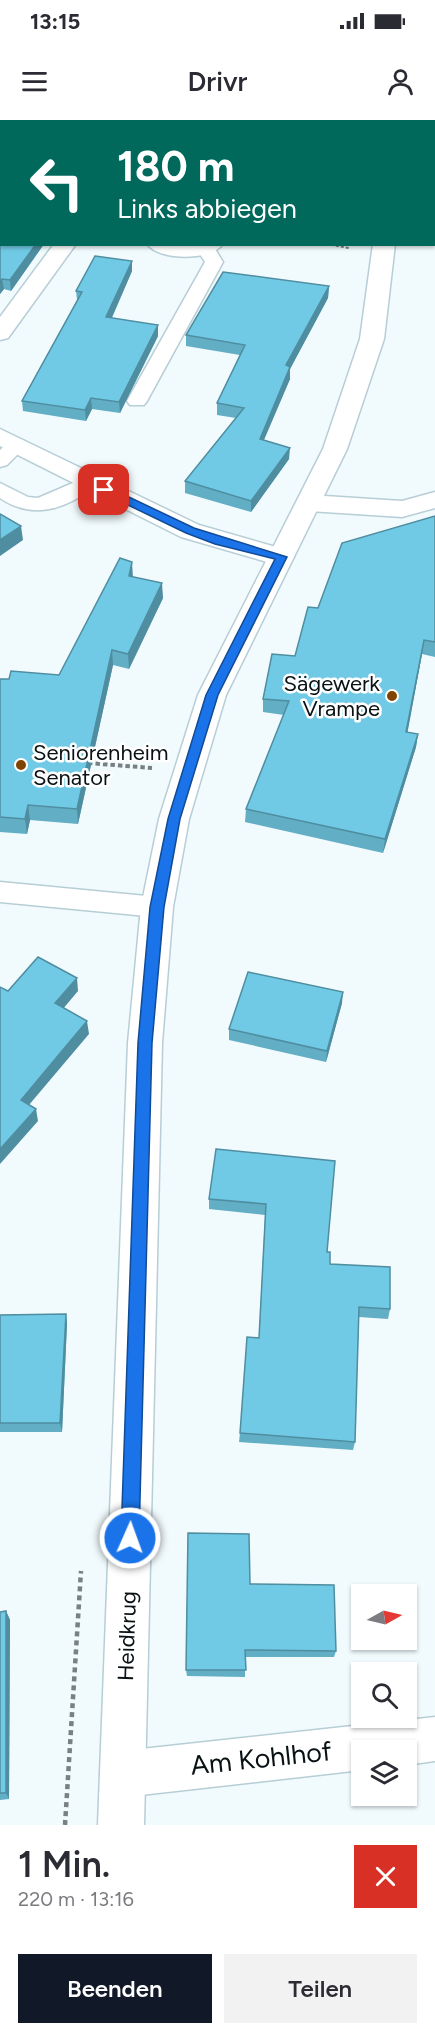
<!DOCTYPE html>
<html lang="de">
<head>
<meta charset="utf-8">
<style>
  :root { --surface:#fff; --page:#f2f2f3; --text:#2b2b33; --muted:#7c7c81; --accent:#111827 }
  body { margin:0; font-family:Figtree,sans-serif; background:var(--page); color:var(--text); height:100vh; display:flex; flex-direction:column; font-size:22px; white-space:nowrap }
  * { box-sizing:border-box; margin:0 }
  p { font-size:20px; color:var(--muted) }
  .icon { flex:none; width:33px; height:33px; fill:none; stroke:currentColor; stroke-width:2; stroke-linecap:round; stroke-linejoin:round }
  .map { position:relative; height:1705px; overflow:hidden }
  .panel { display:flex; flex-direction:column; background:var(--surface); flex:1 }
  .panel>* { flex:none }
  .guide { position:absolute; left:0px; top:0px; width:435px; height:126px; box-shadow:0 2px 4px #0004; background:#00695c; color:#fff; overflow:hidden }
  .needle { width:39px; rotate:82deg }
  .buttons { position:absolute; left:351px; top:1464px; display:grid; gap:12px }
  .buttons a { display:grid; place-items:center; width:66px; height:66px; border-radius:0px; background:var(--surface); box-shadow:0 2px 4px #0004; font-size:30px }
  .pin { position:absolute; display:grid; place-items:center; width:51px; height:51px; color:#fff; margin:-26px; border-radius:12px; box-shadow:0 3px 9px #0006 }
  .me { position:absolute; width:66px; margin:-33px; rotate:2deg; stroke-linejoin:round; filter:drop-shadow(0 0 4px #0008) }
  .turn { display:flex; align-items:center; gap:21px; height:126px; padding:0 18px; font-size:27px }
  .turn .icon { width:78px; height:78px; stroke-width:2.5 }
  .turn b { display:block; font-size:42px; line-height:51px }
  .round { display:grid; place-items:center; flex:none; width:63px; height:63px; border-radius:0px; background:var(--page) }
  .summary { display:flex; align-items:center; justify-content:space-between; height:102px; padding:0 18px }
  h1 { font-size:36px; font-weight:600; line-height:45px }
  .button { display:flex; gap:12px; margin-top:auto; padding:12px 18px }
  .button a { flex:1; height:69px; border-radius:0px; background:var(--accent); color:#fff; font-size:24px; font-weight:600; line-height:69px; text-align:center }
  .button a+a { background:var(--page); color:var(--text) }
  .status { display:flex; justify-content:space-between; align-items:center; height:42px; padding:0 30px; background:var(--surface); direction:ltr }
  .status svg { height:16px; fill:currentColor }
  header { display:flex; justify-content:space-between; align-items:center; height:78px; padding:0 18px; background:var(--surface); font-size:27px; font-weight:600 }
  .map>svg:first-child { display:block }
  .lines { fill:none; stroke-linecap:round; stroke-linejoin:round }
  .lane-casing { stroke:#b7ced6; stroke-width:3 }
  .street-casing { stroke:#b7ced6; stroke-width:3 }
  .secondary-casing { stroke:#b7ced6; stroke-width:3 }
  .path-far2 { stroke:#788083; stroke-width:2; stroke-dasharray:3 2; stroke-linecap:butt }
  .path-far1 { stroke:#788083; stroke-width:4; stroke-dasharray:4.5 3; stroke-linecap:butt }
  .path { stroke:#788083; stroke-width:4.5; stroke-dasharray:5 4; stroke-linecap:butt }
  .lane { fill:#fff; fill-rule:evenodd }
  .street { fill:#fff; fill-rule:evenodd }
  .secondary { fill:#fff; fill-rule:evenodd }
  .wall { fill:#61aec5 }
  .shaded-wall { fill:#4f8da0 }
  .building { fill:#71cae5; stroke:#4f8da0; stroke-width:1.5 }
  .route { fill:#1a73e8; stroke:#114b97; stroke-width:1.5 }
  .poi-dot { fill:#804300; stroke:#fff; stroke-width:2 }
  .labels { text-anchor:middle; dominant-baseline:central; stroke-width:5; stroke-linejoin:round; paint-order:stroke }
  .poi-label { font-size:22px; fill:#091114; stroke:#fff; text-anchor:end }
  .street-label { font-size:22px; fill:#091114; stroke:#fff }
  .near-street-label { font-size:27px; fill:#091114; stroke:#fff }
</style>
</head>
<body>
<div class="status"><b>13:15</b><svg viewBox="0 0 49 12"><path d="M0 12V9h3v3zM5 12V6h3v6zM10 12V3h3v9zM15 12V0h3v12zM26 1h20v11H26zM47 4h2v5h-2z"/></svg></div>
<header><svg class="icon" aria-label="menu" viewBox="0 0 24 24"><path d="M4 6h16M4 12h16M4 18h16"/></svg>Drivr<svg class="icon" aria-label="person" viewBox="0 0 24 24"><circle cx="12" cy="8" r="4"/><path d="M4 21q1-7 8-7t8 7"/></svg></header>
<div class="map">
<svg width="435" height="1705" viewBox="0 0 435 1705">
  <rect width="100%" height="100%" fill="#f1fafd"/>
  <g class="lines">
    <defs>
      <g id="lane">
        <path d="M198 124H212L223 142 147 281 144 285H130L127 281 205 142 196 128Z"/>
        <path d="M17 319 24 321 27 325 7 345 0 347V330L10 321Z"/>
        <path d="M89 356 96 357 99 362C94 370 85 374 76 379 51 393 25 395 0 378V363L28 377 38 378Z"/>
        <path d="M0 762 157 777 166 780 170 787 166 794 157 797 0 782Z"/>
      </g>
      <g id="street">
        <path d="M54 124H76L8 218 0 220V197Z"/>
        <path d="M147 124H223C211 141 159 141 147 124Z"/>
        <path d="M0 309 199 405 290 431 294 437 290 443 281 446 181 417 0 326Z"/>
        <path d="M435 372V388L402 397 309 391 300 389 296 383 300 377 309 375 402 381Z"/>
        <path d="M435 1597V1641L406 1645V1630H362V1650L123 1677 107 1670 100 1654 107 1638 123 1631Z"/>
      </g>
      <path id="secondary" d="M373 124H395L384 219 347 329 226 575 189 699 173 787 162 923 144 1705H98L128 923 141 787 159 699 198 575 323 329 360 219Z"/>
    </defs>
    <use href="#lane" class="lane-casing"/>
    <use href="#street" class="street-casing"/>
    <use href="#secondary" class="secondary-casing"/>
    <path class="path-far2" d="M326 124 349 128"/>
    <path class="path-far1" d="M88 643 152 648"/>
    <path class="path" d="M65 1705 81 1451"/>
    <use href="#lane" class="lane"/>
    <use href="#street" class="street"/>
    <use href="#secondary" class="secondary"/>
  </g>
  <g class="wall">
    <path d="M0 0 2 2V13L0 11Z"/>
    <path d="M0 68 44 124 11 171 4 169 0 174Z"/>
    <path d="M132 141V151L112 198 158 205V216L120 293 92 289 86 301 23 291 22 281 77 180 76 171Z"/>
    <path d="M329 166 328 178 290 249V259L264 320 289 339 251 392 185 373V361L236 298 217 295V283L240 235 186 226V215Z"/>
    <path d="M435 396V537L422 534 407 613 418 614 416 627 383 733 245 702 246 689 284 595 263 592V579L295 536 318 488Z"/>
    <path d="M133 457 163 478 129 549 113 545 78 704 30 700 27 714 0 712V559H9L59 555Z"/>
    <path d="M342 883 326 942 229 920V909Z"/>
    <path d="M216 1029 327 1132 330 1144 390 1189 388 1199 359 1197 355 1322 353 1330 239 1322 240 1313 259 1218 265 1095 209 1089V1079Z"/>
    <path d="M66 1194 67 1204 62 1312H0V1195Z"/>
    <path d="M250 1464 336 1531 334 1537H245V1557L187 1556 186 1550Z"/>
    <path d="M6 1491 10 1500 9 1679 0 1680V1492Z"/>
  </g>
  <g class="shaded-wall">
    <path d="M36 124H44L11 171 10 160Z"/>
    <path d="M132 141V151L107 208 106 197Z"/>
    <path d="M2 159 4 169 0 174V162Z"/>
    <path d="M329 166 328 178 290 249V259L259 331 260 319 286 245Z"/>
    <path d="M158 205V216L120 293 119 282Z"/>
    <path d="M91 278 92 289 86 301 85 290Z"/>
    <path d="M290 328 289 339 251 392V381Z"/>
    <path d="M21 406 23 420 0 436V420Z"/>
    <path d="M132 442 133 458 129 456Z"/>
    <path d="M162 463 163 478 129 549 128 534Z"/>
    <path d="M424 520 422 534 405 626 406 612Z"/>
    <path d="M112 530 113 545 78 704 77 689Z"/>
    <path d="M418 614 416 627 383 733 385 719Z"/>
    <path d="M28 685 30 700 27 714 25 699Z"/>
    <path d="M77 858 78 871 57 896 55 883Z"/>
    <path d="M343 872 342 883 326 942 327 931Z"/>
    <path d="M87 901 89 914 23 992 21 980Z"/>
    <path d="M36 989 38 1001 0 1044V1029Z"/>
    <path d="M66 1194 67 1204 62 1312 60 1303Z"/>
    <path d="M6 1491 10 1500 9 1679 6 1673Z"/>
  </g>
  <g class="building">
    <path d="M0 0H116L118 2H2V3L0 2Z"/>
    <path d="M160 0H387L386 2H163Z"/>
    <path d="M2 66V124H36L10 160 2 159 0 162V68Z"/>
    <path d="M95 136 132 141 106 197 158 205 119 282 91 278 85 290 22 281 82 172 76 171Z"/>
    <path d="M223 152 329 166 286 245 290 247 260 319 290 328 251 381 185 361 244 288 217 283 245 225 186 215Z"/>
    <path d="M0 394 21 406 0 420Z"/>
    <path d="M435 396V522L424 520 406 612 418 614 385 719 246 689 289 581 263 579 272 534 295 536 308 487 318 488 342 423Z"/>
    <path d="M120 438 132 442 129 456 162 463 128 534 112 530 77 689 28 685 25 699 0 697V559H9L11 551 59 555Z"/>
    <path d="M38 837 77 858 55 883 87 901 21 980 36 989 0 1029V867L8 871Z"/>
    <path d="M248 852 343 872 327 931 229 909Z"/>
    <path d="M216 1029 335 1041 327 1132H330V1144L390 1147V1189L359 1187 355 1322 240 1313 247 1217 259 1218 266 1084 209 1079Z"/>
    <path d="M66 1194 60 1303H0V1195Z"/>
    <path d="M188 1413 249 1414 250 1464 334 1465 336 1531 245 1530 246 1550H186Z"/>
    <path d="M6 1491V1673H0V1492Z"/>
  </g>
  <path class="route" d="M101 367H108L194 408 287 437 218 575 180 699 164 787 152 923 139 1418 136 1424 130 1426 124 1424 121 1418 138 923 150 787 168 699 206 575 275 439 215 424 186 413 101 372Z"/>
  <g class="poi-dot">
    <circle cx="392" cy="576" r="6"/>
    <circle cx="21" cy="645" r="6"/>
  </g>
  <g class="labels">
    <g class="poi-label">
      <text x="380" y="563">Sägewerk<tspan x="380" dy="25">Vrampe</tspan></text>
      <text x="33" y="632" text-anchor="start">Seniorenheim<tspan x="33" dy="25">Senator</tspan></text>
    </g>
    <g class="street-label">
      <text transform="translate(127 1516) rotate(-88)">Heidkrug</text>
    </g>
    <g class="near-street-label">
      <text transform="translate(261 1638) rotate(-6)">Am Kohlhof</text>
    </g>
  </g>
</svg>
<div class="buttons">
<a><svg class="needle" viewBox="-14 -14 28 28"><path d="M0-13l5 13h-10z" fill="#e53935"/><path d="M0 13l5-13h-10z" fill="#7c7c81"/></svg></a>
<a><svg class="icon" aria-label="search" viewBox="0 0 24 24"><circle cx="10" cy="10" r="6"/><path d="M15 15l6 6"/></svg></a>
<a><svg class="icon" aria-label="layers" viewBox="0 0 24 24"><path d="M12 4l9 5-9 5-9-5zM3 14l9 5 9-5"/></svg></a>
</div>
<div class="pin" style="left:104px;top:370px;background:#d93025"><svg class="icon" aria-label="arrive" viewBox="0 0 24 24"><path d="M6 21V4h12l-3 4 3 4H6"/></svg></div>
<svg class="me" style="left:130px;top:1418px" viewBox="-20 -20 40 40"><circle r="17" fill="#1a73e8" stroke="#fff" stroke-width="3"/><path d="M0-11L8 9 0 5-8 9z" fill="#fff"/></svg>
<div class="guide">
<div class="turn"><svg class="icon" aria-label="left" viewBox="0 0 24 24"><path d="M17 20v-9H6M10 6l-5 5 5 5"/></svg><div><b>180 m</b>Links abbiegen</div></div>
</div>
</div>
<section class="panel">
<div class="summary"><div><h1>1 Min.</h1><p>220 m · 13:16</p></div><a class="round" style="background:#d93025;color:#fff"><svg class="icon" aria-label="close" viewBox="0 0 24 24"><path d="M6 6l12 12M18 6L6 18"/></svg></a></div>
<div class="button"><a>Beenden</a><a>Teilen</a></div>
</section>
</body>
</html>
